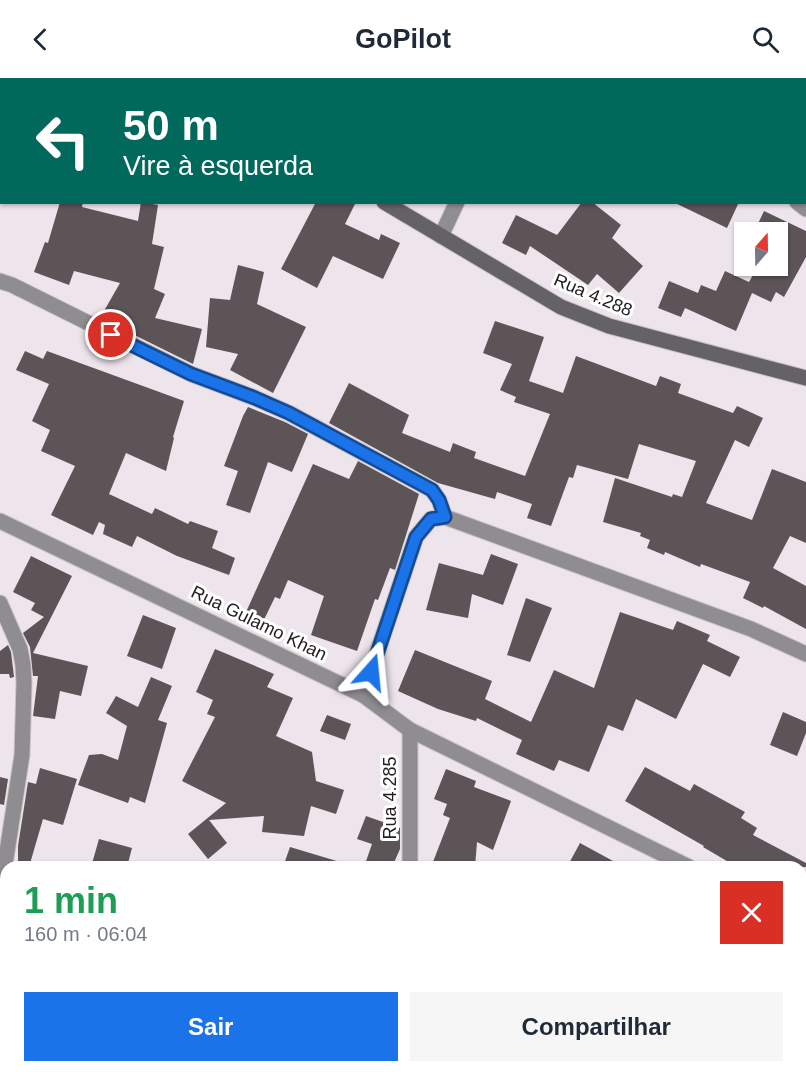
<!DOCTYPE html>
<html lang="pt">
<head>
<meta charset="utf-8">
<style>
  :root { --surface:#fff; --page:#f6f6f7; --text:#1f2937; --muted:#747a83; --accent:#1a73e8 }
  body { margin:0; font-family:Arial,sans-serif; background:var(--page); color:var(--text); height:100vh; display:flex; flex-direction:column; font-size:22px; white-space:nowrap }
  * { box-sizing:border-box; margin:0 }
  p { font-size:20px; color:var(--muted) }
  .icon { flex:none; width:33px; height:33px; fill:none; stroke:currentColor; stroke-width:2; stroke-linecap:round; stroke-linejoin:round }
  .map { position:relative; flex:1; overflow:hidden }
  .sheet { position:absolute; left:0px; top:783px; width:807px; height:212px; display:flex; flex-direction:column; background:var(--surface); border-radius:18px 18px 0 0; box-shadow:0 2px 4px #0004 }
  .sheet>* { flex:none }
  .top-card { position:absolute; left:0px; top:0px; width:807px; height:126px; box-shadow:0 2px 4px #0004; background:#00695c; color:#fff; overflow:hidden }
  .needle { width:39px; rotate:20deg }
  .controls { position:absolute; left:734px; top:144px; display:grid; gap:12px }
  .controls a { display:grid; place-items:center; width:54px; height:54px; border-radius:0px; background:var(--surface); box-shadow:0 2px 4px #0004; font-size:30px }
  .pin { position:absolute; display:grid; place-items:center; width:51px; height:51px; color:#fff; margin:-26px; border:3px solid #fff; border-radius:50%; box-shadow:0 2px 6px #0007 }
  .me { position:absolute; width:66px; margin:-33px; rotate:18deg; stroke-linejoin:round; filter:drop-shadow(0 0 4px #0008) }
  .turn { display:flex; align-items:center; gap:21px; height:126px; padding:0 24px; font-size:27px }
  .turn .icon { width:78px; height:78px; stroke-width:2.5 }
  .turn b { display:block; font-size:42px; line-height:51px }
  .round { display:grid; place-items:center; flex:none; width:63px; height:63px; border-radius:0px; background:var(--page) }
  .summary { display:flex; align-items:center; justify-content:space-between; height:102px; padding:0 24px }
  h1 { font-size:36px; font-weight:800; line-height:45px; color:#1e9e55 }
  .action { display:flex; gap:12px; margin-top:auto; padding:12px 24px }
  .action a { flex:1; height:69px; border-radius:0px; background:var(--accent); color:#fff; font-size:24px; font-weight:800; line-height:69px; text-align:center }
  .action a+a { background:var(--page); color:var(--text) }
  header { display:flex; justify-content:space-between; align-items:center; height:78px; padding:0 24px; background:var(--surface); font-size:27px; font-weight:800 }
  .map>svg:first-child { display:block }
  .building { fill:#5c5457 }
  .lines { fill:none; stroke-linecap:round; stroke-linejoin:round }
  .street-casing { stroke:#c9c2c7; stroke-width:17 }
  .secondary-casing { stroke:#c9c2c7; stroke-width:17 }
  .street { stroke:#8f8d90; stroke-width:15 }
  .secondary { stroke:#656267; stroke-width:15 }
  .route-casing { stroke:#114b97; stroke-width:15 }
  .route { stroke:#1a73e8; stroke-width:10 }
  .labels { text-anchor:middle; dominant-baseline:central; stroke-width:6; stroke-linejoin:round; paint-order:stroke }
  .street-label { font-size:18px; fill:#232022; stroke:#fff }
</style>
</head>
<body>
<header><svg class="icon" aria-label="back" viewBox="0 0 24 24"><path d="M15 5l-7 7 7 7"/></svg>GoPilot<svg class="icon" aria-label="search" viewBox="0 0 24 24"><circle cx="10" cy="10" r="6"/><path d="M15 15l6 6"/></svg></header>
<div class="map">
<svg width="806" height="994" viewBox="0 0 806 994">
  <rect width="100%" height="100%" fill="#ede5eb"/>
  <g class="building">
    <path d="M60 124H83L82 129 138 143 141 124 158 127 152 166 164 169 154 211 165 216 155 240 202 251 193 286 100 240 120 205 74 193 69 207 34 194 45 164 48 165Z"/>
    <path d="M316 124H356L345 146 379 162 381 156 400 165 383 201 333 178 317 210 281 191Z"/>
    <path d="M582 124H592L621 147 612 160 643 188 619 215 597 196 588 207 530 168 526 177 502 165 516 137 557 157Z"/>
    <path d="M673 124H739L727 150Z"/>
    <path d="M764 133 806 153V179L784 219 776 214 771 224 752 215 736 253 685 230 681 239 658 230 669 203 698 215 701 207 716 213 725 193 749 204 758 188H777V154H761L755 152Z"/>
    <path d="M238 187 264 194 257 226 306 249 273 315 230 292 238 276 206 269 210 220 230 222Z"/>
    <path d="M495 243 544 259 529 303 563 315 576 278 656 308 660 298 681 306 678 315 733 335 737 328 763 340 749 369 735 362 706 425 752 442 772 391 806 404V465L790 458 773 490 806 508V551L764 528 763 530 743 520 750 504 701 486 700 489 665 474 664 477 647 470 650 462 640 458 641 455 603 444 615 400 672 419 673 416 682 419 696 383 639 366 628 401 577 387 573 400 569 399 551 448 527 440 532 426 497 414 495 421 438 405 329 345 349 305 409 337 402 355 450 374 453 365 476 374 474 380 525 398 550 336 514 324 516 319 500 312 512 286 483 275Z"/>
    <path d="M25 273 43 281 47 273 184 323 173 359 174 360 166 393 126 375 109 416 152 436 155 430 188 446 190 443 218 453 212 470 235 480 229 497 177 478 137 458 132 469 103 456 105 447 99 444 93 457 51 437 75 388 41 373 50 352 32 343 49 306 16 292Z"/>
    <path d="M248 329 285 344 308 356 292 394 268 384 250 435 226 427 238 393 224 388 243 338Z"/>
    <path d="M358 383 419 416 395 492 390 490 378 522 375 521 357 573 311 557 324 518 288 502 280 521 275 519 259 552 242 543 313 386 349 401Z"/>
    <path d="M491 476 518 486 503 527 472 516 468 540 426 532 439 485 483 497Z"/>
    <path d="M31 478 72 498 33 575 88 588 81 618 60 613 55 641 33 638 38 598H33L30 569 23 555 44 539 31 532 35 525 13 514Z"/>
    <path d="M526 520 552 530 530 584 507 577Z"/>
    <path d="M620 534 673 552 677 543 710 557 707 563 740 579 730 599 703 586 676 641 636 621 623 653 608 647 589 694 559 682 554 693 516 676 522 662 477 640 476 643 438 631 398 613 415 572 492 603 485 621 531 644 554 592 594 610Z"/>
    <path d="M143 537 176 550 162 591 127 578Z"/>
    <path d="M8 567 11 574 14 599 10 600 9 596H0V573Z"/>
    <path d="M215 571 274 596 267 609 293 620 276 658 312 674 316 703 344 712 336 736 311 728 304 758 262 754 264 738 209 742 227 765 208 781 188 756 226 725 182 703 215 639 207 636 213 622 196 614Z"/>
    <path d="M151 599 172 608 158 642 167 645 145 725 130 719 128 725 78 707 89 677 102 676 118 682 127 648 106 635 116 618 138 629Z"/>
    <path d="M783 634 806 644V655L797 678 770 667Z"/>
    <path d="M327 637 351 646 345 662 320 653Z"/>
    <path d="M645 689 690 713 694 706 745 734 741 740 757 750 753 757 806 785V789H737L703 769 704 768 625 723Z"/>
    <path d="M40 690 77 701 63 747 43 741 29 789H18V768L28 704 36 706Z"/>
    <path d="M446 691 476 703 474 709 511 723 493 772 477 764 475 789H431L450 740 443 737 447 726 434 721Z"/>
    <path d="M0 699 8 701 4 727 0 726Z"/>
    <path d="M366 738 400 750V771L392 789H364L372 766 357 761Z"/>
    <path d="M99 761 132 770 127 789H91Z"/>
    <path d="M580 765 624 789H567Z"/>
    <path d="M290 769 340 784 339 789H283Z"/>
  </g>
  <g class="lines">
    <defs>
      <g id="street">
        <path d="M530 0 534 2"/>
        <path d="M499 2V0"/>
        <path d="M797 124 806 131"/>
        <path d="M441 158 457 124"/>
        <path d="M0 203 12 207 191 296 255 320 289 335 432 412 439 422 445 439"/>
        <path d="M0 443 363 617 410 652 689 789"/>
        <path d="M0 525 20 571 23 587 24 605 22 677 0 819"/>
        <path d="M363 617 416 459 431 441 445 439 751 551 806 576"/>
        <path d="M410 789V652"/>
        <path d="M0 831 6 834"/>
        <path d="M801 844 806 847"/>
        <path d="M801 915 806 907"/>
        <path d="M793 988 794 994"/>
        <path d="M141 994 150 988"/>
        <path d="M407 994V988"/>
      </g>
      <g id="secondary">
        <path d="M165 0 169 2"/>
        <path d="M384 124 561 229 609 248 806 300"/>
      </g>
    </defs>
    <use href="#street" class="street-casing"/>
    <use href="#secondary" class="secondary-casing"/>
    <use href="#street" class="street"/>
    <use href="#secondary" class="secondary"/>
  </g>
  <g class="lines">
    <defs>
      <path id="route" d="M111 257 191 296 255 320 289 335 432 412 439 422 445 439 431 441 416 459 371 594"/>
    </defs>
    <use href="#route" class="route-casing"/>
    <use href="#route" class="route"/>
  </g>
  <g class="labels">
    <g class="street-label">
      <text transform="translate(593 217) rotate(23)">Rua 4.288</text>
      <text transform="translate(259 545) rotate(26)">Rua Gulamo Khan</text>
      <text transform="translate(390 720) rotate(-90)">Rua 4.285</text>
    </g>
  </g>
</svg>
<div class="controls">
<a><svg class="needle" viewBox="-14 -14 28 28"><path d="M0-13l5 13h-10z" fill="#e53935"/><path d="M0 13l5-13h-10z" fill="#747a83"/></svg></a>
</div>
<div class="pin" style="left:111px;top:257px;background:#d93025"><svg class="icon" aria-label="arrive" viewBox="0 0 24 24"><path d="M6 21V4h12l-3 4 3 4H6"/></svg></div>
<svg class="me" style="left:371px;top:594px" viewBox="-20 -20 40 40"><path d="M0-17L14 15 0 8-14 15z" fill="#1a73e8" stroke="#fff" stroke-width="4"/></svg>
<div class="top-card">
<div class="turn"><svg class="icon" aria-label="left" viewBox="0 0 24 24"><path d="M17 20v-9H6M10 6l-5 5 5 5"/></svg><div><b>50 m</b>Vire à esquerda</div></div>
</div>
<section class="sheet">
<div class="summary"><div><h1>1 min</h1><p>160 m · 06:04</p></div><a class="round" style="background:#d93025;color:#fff"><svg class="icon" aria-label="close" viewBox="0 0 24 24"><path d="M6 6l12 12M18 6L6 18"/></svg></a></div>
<div class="action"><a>Sair</a><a>Compartilhar</a></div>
</section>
</div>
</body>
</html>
